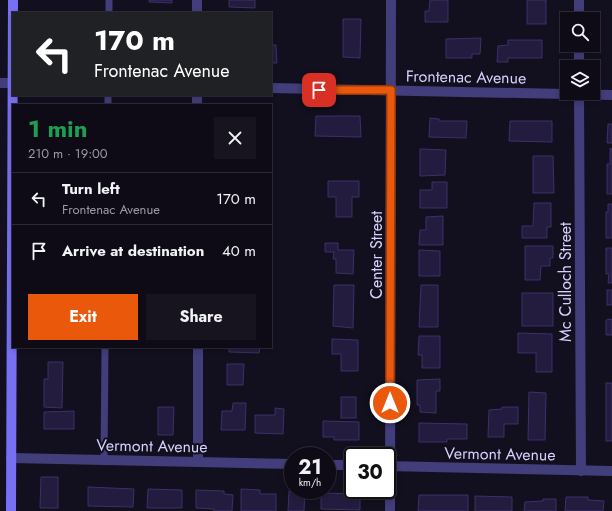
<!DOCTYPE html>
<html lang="en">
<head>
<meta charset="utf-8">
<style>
  :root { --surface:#0e0b17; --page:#171420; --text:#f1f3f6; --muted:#9b9ba1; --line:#2e2b36; --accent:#ea580c }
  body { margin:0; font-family:Jost,sans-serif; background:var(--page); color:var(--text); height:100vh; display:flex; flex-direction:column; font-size:15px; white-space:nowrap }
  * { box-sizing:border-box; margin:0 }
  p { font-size:13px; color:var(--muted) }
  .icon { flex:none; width:22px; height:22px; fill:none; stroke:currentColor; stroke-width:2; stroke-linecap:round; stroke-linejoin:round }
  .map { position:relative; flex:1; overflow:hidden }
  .drawer { position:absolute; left:12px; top:104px; width:260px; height:244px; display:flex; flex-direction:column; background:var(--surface); border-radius:0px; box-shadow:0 2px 6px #0003,0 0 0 1px var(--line) }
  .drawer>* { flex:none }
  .banner { position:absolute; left:12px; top:12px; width:260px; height:84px; border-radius:0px; box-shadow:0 2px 6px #0003,0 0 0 1px var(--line); background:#202124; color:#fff; overflow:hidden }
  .buttons { position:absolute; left:560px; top:12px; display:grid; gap:8px }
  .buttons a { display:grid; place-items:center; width:40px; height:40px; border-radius:0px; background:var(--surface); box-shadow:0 2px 6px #0003,0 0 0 1px var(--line); font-size:20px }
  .speed { position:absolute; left:284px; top:447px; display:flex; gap:8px; font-size:20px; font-weight:700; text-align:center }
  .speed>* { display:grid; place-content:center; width:52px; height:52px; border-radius:50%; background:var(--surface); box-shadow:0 2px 6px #0003,0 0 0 1px var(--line); line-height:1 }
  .speed small { font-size:10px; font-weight:400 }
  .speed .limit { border:2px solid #111; border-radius:6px; background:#fff; color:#111 }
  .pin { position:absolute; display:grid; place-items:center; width:34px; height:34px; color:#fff; margin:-17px; border-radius:8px; box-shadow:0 2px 6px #0006 }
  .me { position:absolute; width:44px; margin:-22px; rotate:0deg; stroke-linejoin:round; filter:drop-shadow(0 0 3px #0008) }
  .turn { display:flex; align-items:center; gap:14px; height:84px; padding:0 16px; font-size:18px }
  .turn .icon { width:52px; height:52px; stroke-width:2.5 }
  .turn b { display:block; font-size:28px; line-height:34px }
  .round { display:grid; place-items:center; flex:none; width:42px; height:42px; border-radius:0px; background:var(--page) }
  .headline { display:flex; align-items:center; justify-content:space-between; height:68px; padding:0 16px }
  h1 { font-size:24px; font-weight:700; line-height:30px; color:#1e9e55 }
  .cta { display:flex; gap:8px; margin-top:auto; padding:8px 16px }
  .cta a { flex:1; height:46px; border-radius:0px; background:var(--accent); color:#fff; font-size:16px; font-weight:700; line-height:46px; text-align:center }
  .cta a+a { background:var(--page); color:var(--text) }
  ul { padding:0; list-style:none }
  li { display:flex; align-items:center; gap:12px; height:52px; padding:0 16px; border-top:1px solid var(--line) }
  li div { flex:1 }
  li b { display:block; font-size:15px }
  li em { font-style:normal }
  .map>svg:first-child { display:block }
  .building { fill:#241c3f; stroke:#3d3069 }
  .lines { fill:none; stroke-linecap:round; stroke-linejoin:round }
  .lane { stroke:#423d7b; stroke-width:7 }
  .street { stroke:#423d7b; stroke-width:10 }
  .secondary { stroke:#7770f3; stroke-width:10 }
  .route-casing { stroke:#983908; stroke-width:10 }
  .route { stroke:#ea580c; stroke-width:7 }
  .labels { text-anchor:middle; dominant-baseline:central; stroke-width:4; stroke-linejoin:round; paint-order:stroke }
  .street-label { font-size:16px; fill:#d7d1fb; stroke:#120f1f }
</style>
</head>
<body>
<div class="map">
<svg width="612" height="511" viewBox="0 0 612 511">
  <rect width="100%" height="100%" fill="#120f1f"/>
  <g class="building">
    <path d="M149 0H172V3L149 2Z"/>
    <path d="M229 0H255V8L229 7Z"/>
    <path d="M430 0H448V22H425V11H429Z"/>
    <rect x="527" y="0" width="19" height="24"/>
    <path d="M343 19H361L360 58 343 57Z"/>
    <path d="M481 38 480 54H472V58H446V39Z"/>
    <path d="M508 40H542V58H508V62H497L498 46 508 45Z"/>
    <path d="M271 45H276L277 63H271Z"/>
    <path d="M316 116H360L361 137 315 136Z"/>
    <path d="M430 118 439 119 440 121H467L466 138 429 137Z"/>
    <path d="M510 121H552V142L509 141Z"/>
    <path d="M608 124H612V143H607Z"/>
    <path d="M610 148 612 149V194H607V164H610Z"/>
    <path d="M420 149 446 150 445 175 420 176Z"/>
    <path d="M533 156H553L554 193H533Z"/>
    <path d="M328 181H359V197H352V217H336V197H328Z"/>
    <path d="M432 182H447V208H420V190H432Z"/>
    <path d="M534 203H551V227H547V238H522V226H533Z"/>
    <path d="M608 204H612V238H606V212H608Z"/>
    <path d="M443 216V245H419L420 230H426V217Z"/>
    <path d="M325 243H338V250H354L353 274 336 273V259H333L334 252H325Z"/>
    <path d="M525 246H553V258H550V266H541L540 280H525Z"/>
    <path d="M606 248H612V283H608L609 274H606Z"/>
    <path d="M419 250 440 251V276H419Z"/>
    <path d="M334 285H354L353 328 333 326Z"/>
    <path d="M421 285H438V327H419Z"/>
    <rect x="607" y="290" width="5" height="15"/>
    <rect x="522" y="293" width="31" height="33"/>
    <path d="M612 319V335H606V320Z"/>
    <path d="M518 333 552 334V372H536V353H518Z"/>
    <path d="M419 336H440V368H422V355H418Z"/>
    <path d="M332 339 358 340V371H341V354H332Z"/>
    <path d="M229 347H260L259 353 229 352Z"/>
    <path d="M48 362H63L62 408 44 407V379H48Z"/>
    <path d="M227 364H244L243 385H227Z"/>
    <path d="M440 379V391H436V413L420 412V405H417V380Z"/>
    <rect x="606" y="383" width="6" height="58"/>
    <path d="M529 392 546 393 545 440H528Z"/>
    <rect x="341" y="397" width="15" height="21"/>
    <path d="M233 403H246L245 430H221L222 411H232Z"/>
    <path d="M158 407H174L173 435H158Z"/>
    <path d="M502 407H518V424H504V437H488L489 410 502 409Z"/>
    <path d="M275 408 284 409 283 434 255 433V415H275Z"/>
    <path d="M74 411V429H44V412Z"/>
    <path d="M323 421 359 422V440H334V437H323Z"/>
    <path d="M419 423 467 424V439H447V442H419Z"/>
    <path d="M41 477H58V508H40Z"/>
    <path d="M88 487 134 489 133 507 88 506Z"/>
    <path d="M148 489 182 490V508H147Z"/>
    <path d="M241 489 260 490V494H276V511H241Z"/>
    <path d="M196 490 224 491V494L233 495 232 511H214V509L196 508Z"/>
    <path d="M289 491H305L304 511H288Z"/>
    <path d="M321 493 360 494V510L321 509Z"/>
    <path d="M419 495H468V511H418Z"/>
    <path d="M475 496 512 497V511H475Z"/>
    <path d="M566 497H588V500L604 501 603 511H565Z"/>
    <path d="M543 499H556V511H524L525 502 543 501Z"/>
  </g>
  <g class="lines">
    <g class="lane">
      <path d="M109 13V0"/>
      <path d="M108 105V95"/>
      <path d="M104 460 105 347"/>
    </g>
    <g class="street">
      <path d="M197 13V0"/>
      <path d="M579 19V0"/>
      <path d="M579 67V45"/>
      <path d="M0 83H13"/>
      <path d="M271 88 612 95"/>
      <path d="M579 93 581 471"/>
      <path d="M197 95V105"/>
      <path d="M198 347V462"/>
      <path d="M11 458 293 464"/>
      <path d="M327 465H353"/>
      <path d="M387 466 612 471"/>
      <path d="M390 511 391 0"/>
    </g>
    <path class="secondary" d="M11 511 13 0"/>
  </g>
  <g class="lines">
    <defs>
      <path id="route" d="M319 90H391L390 403"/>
    </defs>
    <use href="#route" class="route-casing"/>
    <use href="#route" class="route"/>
  </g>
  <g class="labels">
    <g class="street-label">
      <text transform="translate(466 77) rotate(1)">Frontenac Avenue</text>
      <text transform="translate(376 255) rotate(-90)">Center Street</text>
      <text transform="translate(565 282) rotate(-90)">Mc Culloch Street</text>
      <text transform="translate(152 446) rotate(1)">Vermont Avenue</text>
      <text transform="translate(500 454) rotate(1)">Vermont Avenue</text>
    </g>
  </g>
</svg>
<div class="buttons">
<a><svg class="icon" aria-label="search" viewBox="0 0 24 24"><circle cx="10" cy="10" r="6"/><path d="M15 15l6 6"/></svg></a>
<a><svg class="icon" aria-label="layers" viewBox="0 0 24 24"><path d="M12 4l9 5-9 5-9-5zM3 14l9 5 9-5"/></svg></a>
</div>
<div class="speed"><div>21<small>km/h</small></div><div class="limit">30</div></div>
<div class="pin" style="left:319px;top:90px;background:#d93025"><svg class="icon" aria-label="arrive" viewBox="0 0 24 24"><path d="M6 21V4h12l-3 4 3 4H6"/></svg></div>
<svg class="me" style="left:390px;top:403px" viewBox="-20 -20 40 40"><circle r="17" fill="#ea580c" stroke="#fff" stroke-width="3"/><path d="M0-11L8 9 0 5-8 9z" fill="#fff"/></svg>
<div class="banner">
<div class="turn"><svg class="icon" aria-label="left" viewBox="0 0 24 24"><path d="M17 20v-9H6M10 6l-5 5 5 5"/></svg><div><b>170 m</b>Frontenac Avenue</div></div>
</div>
<section class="drawer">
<div class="headline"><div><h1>1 min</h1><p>210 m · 19:00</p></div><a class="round"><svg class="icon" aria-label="close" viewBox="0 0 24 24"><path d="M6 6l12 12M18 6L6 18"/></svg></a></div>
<ul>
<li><svg class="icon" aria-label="left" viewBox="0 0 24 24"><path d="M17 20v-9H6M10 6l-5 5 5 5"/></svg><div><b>Turn left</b><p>Frontenac Avenue</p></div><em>170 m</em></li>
<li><svg class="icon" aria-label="arrive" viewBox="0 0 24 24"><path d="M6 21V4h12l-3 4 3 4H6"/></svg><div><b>Arrive at destination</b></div><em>40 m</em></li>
</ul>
<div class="cta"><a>Exit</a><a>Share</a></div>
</section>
</div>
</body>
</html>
